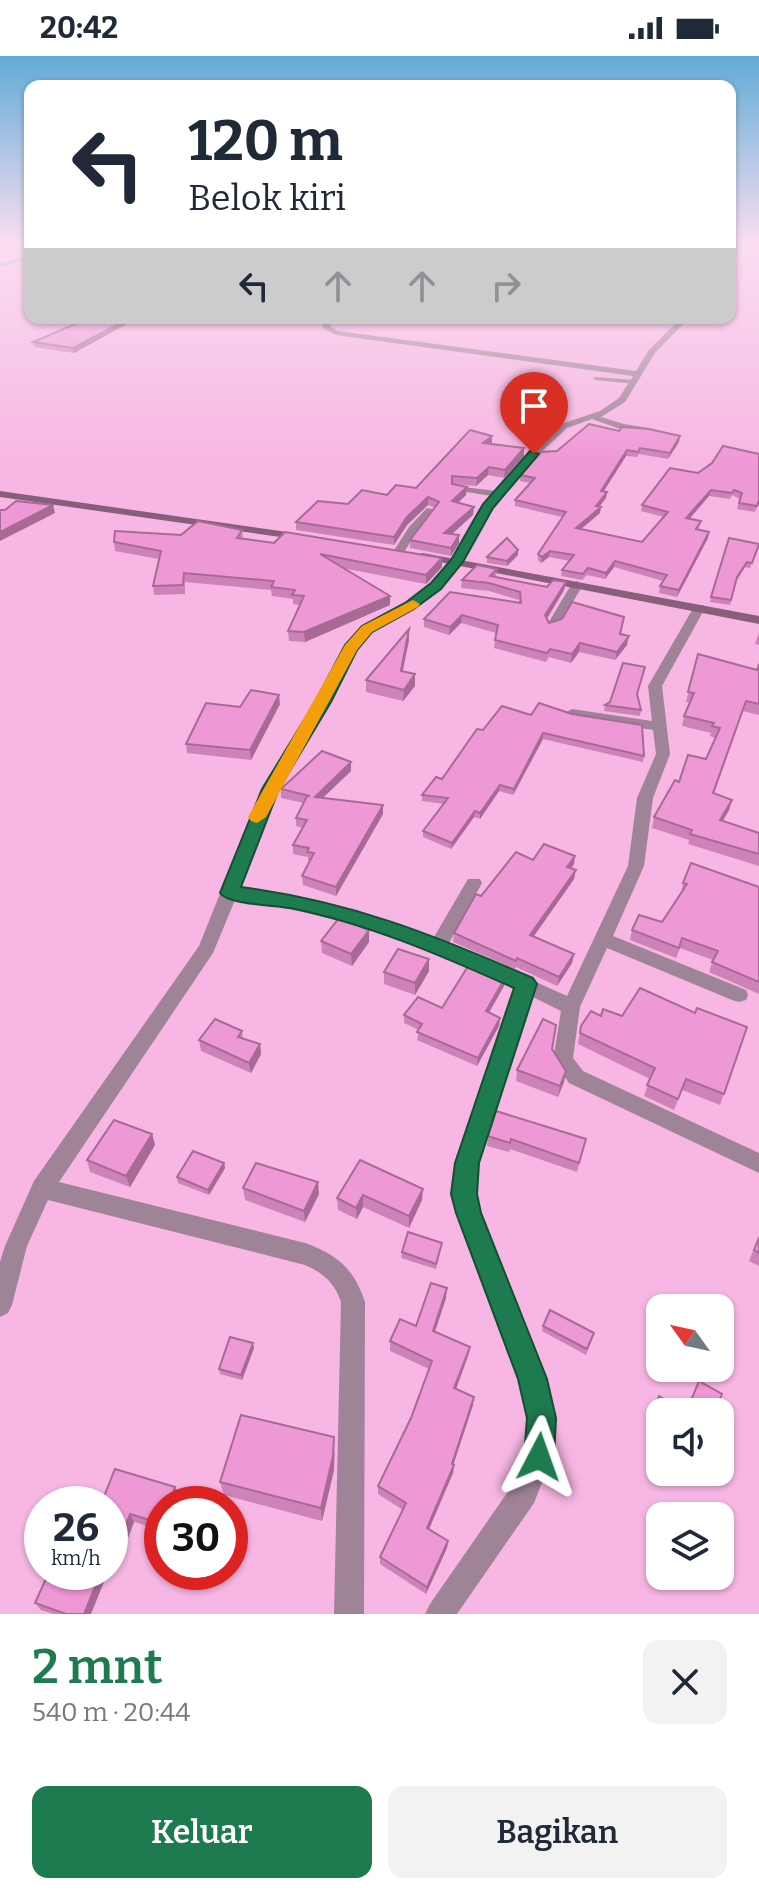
<!DOCTYPE html>
<html lang="id">
<head>
<meta charset="utf-8">
<style>
  :root { --surface:#fff; --page:#f2f2f3; --text:#1f2937; --muted:#747a83; --accent:#1e7a4f }
  body { margin:0; font-family:Bitter,serif; background:var(--page); color:var(--text); height:100vh; display:flex; flex-direction:column; font-size:30px; white-space:nowrap }
  * { box-sizing:border-box; margin:0 }
  p { font-size:26px; color:var(--muted) }
  .icon { flex:none; width:44px; height:44px; fill:none; stroke:currentColor; stroke-width:2; stroke-linecap:round; stroke-linejoin:round }
  .map { position:relative; height:1558px; overflow:hidden }
  .drawer { display:flex; flex-direction:column; background:var(--surface); flex:1 }
  .drawer>* { flex:none }
  .banner { position:absolute; left:24px; top:24px; width:712px; height:244px; border-radius:16px; box-shadow:0 2px 6px #0004; background:#fff; color:var(--text); overflow:hidden }
  .needle { width:52px; rotate:303deg }
  .fabs { position:absolute; left:646px; top:1238px; display:grid; gap:16px }
  .fabs a { display:grid; place-items:center; width:88px; height:88px; border-radius:16px; background:var(--surface); box-shadow:0 2px 6px #0004; font-size:40px }
  .speed { position:absolute; left:24px; top:1430px; display:flex; gap:16px; font-size:40px; font-weight:700; text-align:center }
  .speed>* { display:grid; place-content:center; width:104px; height:104px; border-radius:50%; background:var(--surface); box-shadow:0 2px 6px #0004; line-height:1 }
  .speed small { font-size:20px; font-weight:400 }
  .speed .limit { border:12px solid #d22; background:#fff; color:#111 }
  .pin { position:absolute; display:grid; place-items:center; width:68px; height:68px; color:#fff; margin:-82px -34px; border-radius:50% 50% 50% 0; rotate:-45deg; box-shadow:0 0 8px #0007 }
  .pin .icon { rotate:45deg }
  .me { position:absolute; width:88px; margin:-44px; rotate:4deg; stroke-linejoin:round; filter:drop-shadow(0 0 6px #0008) }
  .turn { display:flex; align-items:center; gap:28px; height:168px; padding:0 32px; font-size:36px }
  .turn .icon { width:104px; height:104px; stroke-width:2.5 }
  .turn b { display:block; font-size:56px; line-height:68px }
  .lanes { display:flex; align-items:center; height:76px; padding:0 32px; background:#0003; justify-content:center; gap:40px; direction:ltr }
  .lanes .off { opacity:.35 }
  .round { display:grid; place-items:center; flex:none; width:84px; height:84px; border-radius:16px; background:var(--page) }
  .summary { display:flex; align-items:center; justify-content:space-between; height:136px; padding:0 32px }
  h1 { font-size:48px; font-weight:600; line-height:60px; color:var(--accent) }
  .action { display:flex; gap:16px; margin-top:auto; padding:16px 32px }
  .action a { flex:1; height:92px; border-radius:16px; background:var(--accent); color:#fff; font-size:32px; font-weight:600; line-height:92px; text-align:center }
  .action a+a { background:var(--page); color:var(--text) }
  .status { display:flex; justify-content:space-between; align-items:center; height:56px; padding:0 40px; background:var(--surface); direction:ltr }
  .status svg { height:22px; fill:currentColor }
  .map>svg:first-child { display:block }
  .lines { fill:none; stroke-linecap:round; stroke-linejoin:round }
  .stream { stroke:#34a0bb; stroke-width:3 }
  .lane { fill:#9f8396; fill-rule:evenodd }
  .street { fill:#9f8396; fill-rule:evenodd }
  .secondary { fill:#875f7b; fill-rule:evenodd }
  .wall { fill:#ce83b8 }
  .shaded-wall { fill:#a76a96 }
  .building { fill:#ef98d6; stroke:#a76a96; stroke-width:2 }
  .route { fill:#1e7a4f; stroke:#144f33; stroke-width:2 }
  .slow { fill:#f59e0b }
</style>
</head>
<body>
<div class="status"><b>20:42</b><svg viewBox="0 0 49 12"><path d="M0 12V9h3v3zM5 12V6h3v6zM10 12V3h3v9zM15 12V0h3v12zM26 1h20v11H26zM47 4h2v5h-2z"/></svg></div>
<div class="map">
<svg width="759" height="1558" viewBox="0 0 759 1558">
  <rect width="100%" height="100%" fill="#f7b6e3"/>
  <g class="lines">
    <path class="stream" d="M0 209 30 201"/>
    <path class="lane" d="M594 321 635 324 638 326 635 328 596 324 593 322Z"/>
    <g class="street">
      <path d="M737 189H743L730 204V198Z"/>
      <path d="M328 262H337L330 267 331 271 338 275 636 315 649 294 681 262H689L655 297 625 346 601 361 624 368 649 372V376L623 374 592 363 567 372 537 400 493 452 462 506 440 533 414 553 371 576 356 593 330 646 278 733 239 832C306 841 371 857 434 881L468 823H480L482 827 449 887 567 940 628 810 637 742 656 698 653 674 572 661 565 657 572 653 652 665 648 630 695 549H703L705 552 662 630 670 698 653 742 644 810 613 880 746 934 748 939 746 944 739 946 732 944 607 892 580 951 573 1002 583 1015 759 1097V1117L569 1027 553 1004 561 955 531 940 478 1107 475 1138 545 1323 555 1378 552 1401 534 1447 457 1558H425L430 1548 514 1427 526 1401 529 1378 519 1323 453 1138 456 1107 515 932C425 889 334 857 235 844L213 897 59 1126 305 1187C338 1199 354 1213 365 1246L364 1558H334L341 1246C335 1227 323 1217 305 1209L48 1144 27 1190 12 1249 8 1257 0 1261V1206L5 1190 34 1125 199 890 262 733 316 646 344 592 363 570 406 547 432 527 451 505 492 440 454 434V430L497 435 531 396 561 368 600 355 619 342 633 320 336 279 323 272 322 266Z"/>
      <path d="M427 452 436 454 417 475 403 498H395L393 496 409 471Z"/>
      <path d="M577 525 583 529 559 569 553 573 549 572 547 569 571 529Z"/>
    </g>
    <g class="secondary">
      <path d="M0 435 301 478 307 481 301 484 0 441Z"/>
      <path d="M423 497 759 560V568L419 502V498Z"/>
    </g>
  </g>
  <g class="wall">
    <path d="M126 264 127 268 74 297 34 291 33 286Z"/>
    <path d="M679 386 668 403 639 398 637 401 626 400 603 436H607L606 442 599 451 600 457 581 473 642 486 664 461 641 455 642 449 698 417 759 398V446L755 456 737 453 740 443 732 439 730 443 709 440 689 463 701 465 698 474 708 482 677 541 659 537 660 530 663 525 614 511 605 523 587 519 582 524 561 520 562 514 570 505 549 501 541 507 538 504V498L562 461 515 450V444L531 427 520 425V419L540 396Z"/>
    <path d="M492 387 491 388 524 400 504 422 488 419 476 430 452 428 467 431 466 439 458 447 473 459 452 478 459 479V487L451 500 410 492V484L435 452 428 449 407 469 394 489 296 474V466L348 448 416 432Z"/>
    <path d="M242 474 243 482 274 487 442 502V511L426 528 342 512 390 549 305 586 289 585 288 575 300 549 293 548V543L272 540 271 534 185 526V538L154 539 153 530 159 503 115 495 114 486 181 479Z"/>
    <path d="M729 482 758 493 750 512 745 511 736 526 730 549 710 546Z"/>
    <path d="M518 494V499L507 510 487 507V501Z"/>
    <path d="M497 513 496 521 547 531 566 526 564 534 547 563 549 567 621 578 627 589 615 604 579 596 571 607 549 601 546 606 494 592 496 577 461 567 449 579 424 571V563L519 547V544L489 535 461 532 462 524Z"/>
    <path d="M759 576V589L755 588Z"/>
    <path d="M409 584 403 615 415 630 403 645 366 636V624Z"/>
    <path d="M698 598 757 614 759 608V659L743 655 714 738 732 744 729 754 722 765 759 777V810L688 788 689 784 652 772 654 761 679 726 706 703 715 682 710 680 711 677 682 670 684 660 690 647 686 646Z"/>
    <path d="M645 611 637 639 641 654 640 660 604 655 605 649Z"/>
    <path d="M280 648 251 704 187 697 186 688 240 651Z"/>
    <path d="M502 650 644 700 643 706 543 683 513 739 499 735 480 763 474 761 451 793 423 781V775L444 748 422 745V739L442 723Z"/>
    <path d="M351 706V715L323 742 383 758 336 840 303 829 302 820 310 805 308 804V801L293 798V789L303 772 296 770V762L304 747 281 742V733Z"/>
    <path d="M533 804 574 808 571 813 574 823 534 880 574 898 572 907 557 930 516 911 515 913 453 886 454 877 481 840Z"/>
    <path d="M683 827 759 831V938L709 916 713 904 680 892 676 902 630 884 632 874 662 866 681 837Z"/>
    <path d="M369 874V886L352 910 322 897 321 885Z"/>
    <path d="M429 915 415 939 384 928V916Z"/>
    <path d="M504 930 489 957 500 962 499 970 477 1010 417 984 419 974 404 967V959L442 952Z"/>
    <path d="M695 957 747 971 720 1049 682 1034 674 1054 644 1040 650 1023 578 988 581 970 601 960Z"/>
    <path d="M242 975 243 983 260 988 261 998 251 1017 201 995 199 984Z"/>
    <path d="M552 993 566 1015 564 1026 558 1041 516 1025 517 1014Z"/>
    <path d="M152 1078 155 1089 130 1131 90 1116 87 1104Z"/>
    <path d="M488 1080 586 1083 577 1116 510 1093 509 1096 487 1090Z"/>
    <path d="M360 1104 422 1144 409 1172 363 1151 357 1163 338 1154 337 1142Z"/>
    <path d="M224 1107 225 1112 209 1139 178 1127 177 1121Z"/>
    <path d="M243 1132 319 1138 305 1166 245 1144Z"/>
    <path d="M759 1180V1210L749 1205Z"/>
    <path d="M442 1187 436 1213 401 1202 402 1196Z"/>
    <path d="M446 1242 435 1276 470 1291 468 1300 456 1333 473 1349 453 1408 454 1409 453 1417 429 1473 448 1485 447 1492 426 1538 380 1508V1501L403 1454 378 1438V1430L411 1362 429 1313 390 1295V1285L416 1270Z"/>
    <path d="M543 1270 594 1277 586 1299 542 1275Z"/>
    <path d="M254 1292 242 1324 220 1318 219 1313Z"/>
    <path d="M659 1340 660 1356V1372L649 1365Z"/>
    <path d="M335 1395 334 1414 322 1465 224 1439 220 1426Z"/>
    <path d="M179 1439 175 1448H162V1474L134 1466 116 1514 110 1512V1448Z"/>
    <path d="M35 1547 91 1558H53L41 1554Z"/>
  </g>
  <g class="shaded-wall">
    <path d="M126 264 127 268 74 297 73 292Z"/>
    <path d="M492 380V387L483 394V387Z"/>
    <path d="M680 380 679 386 668 403 670 397Z"/>
    <path d="M524 392V400L504 422 505 414Z"/>
    <path d="M627 394 626 400 600 441 601 435Z"/>
    <path d="M489 411 488 419 476 430 477 422Z"/>
    <path d="M467 431 466 439 451 453 452 445Z"/>
    <path d="M711 434 709 440 685 468 686 462Z"/>
    <path d="M607 436 606 442 595 456 596 450Z"/>
    <path d="M428 441V449L407 469 394 489V481L407 461Z"/>
    <path d="M53 449 55 457 0 485V476Z"/>
    <path d="M474 451 473 459 444 485V477Z"/>
    <path d="M601 451 600 457 575 478 576 472Z"/>
    <path d="M709 476 708 482 677 541 679 534Z"/>
    <path d="M459 479V487L451 500V492Z"/>
    <path d="M518 494V499L507 510V505Z"/>
    <path d="M550 495 549 501 541 507 542 501Z"/>
    <path d="M442 502V511L426 528V519Z"/>
    <path d="M615 505 614 511 605 523 606 517Z"/>
    <path d="M747 506 745 511 735 526 737 521Z"/>
    <path d="M566 526 564 534 544 567 545 559Z"/>
    <path d="M390 540V549L305 586 304 576Z"/>
    <path d="M462 559 461 567 449 579 450 571Z"/>
    <path d="M409 573V584L400 626 401 615Z"/>
    <path d="M629 580 627 589 615 604 617 596Z"/>
    <path d="M580 587 579 596 571 607 572 598Z"/>
    <path d="M415 618V630L403 645 404 634Z"/>
    <path d="M279 639 280 648 251 704 250 694Z"/>
    <path d="M543 677V683L513 739 514 733Z"/>
    <path d="M351 706V715L315 749V741Z"/>
    <path d="M500 729 499 735 480 763V757Z"/>
    <path d="M732 744 729 754 717 775 720 764Z"/>
    <path d="M383 749V758L336 840V831Z"/>
    <path d="M475 755 474 761 451 793 452 787Z"/>
    <path d="M575 800 574 808 566 820 567 811Z"/>
    <path d="M576 814 574 823 529 887 530 879Z"/>
    <path d="M369 874V886L352 910 351 898Z"/>
    <path d="M574 898 572 907 557 930 559 921Z"/>
    <path d="M429 903V915L415 939V927Z"/>
    <path d="M505 922 504 930 485 963 486 955Z"/>
    <path d="M500 962 499 970 477 1010 478 1002Z"/>
    <path d="M260 988 261 998 251 1017 249 1007Z"/>
    <path d="M566 1015 564 1026 558 1041 560 1030Z"/>
    <path d="M152 1078 155 1089 130 1131 126 1120Z"/>
    <path d="M224 1107 225 1112 209 1139 208 1134Z"/>
    <path d="M318 1126 319 1138 305 1166 304 1155Z"/>
    <path d="M423 1133 422 1144 409 1172V1160Z"/>
    <path d="M363 1139V1151L357 1163 356 1152Z"/>
    <path d="M447 1232 446 1242 432 1284 433 1275Z"/>
    <path d="M253 1287 254 1292 242 1324 241 1319Z"/>
    <path d="M470 1291 468 1300 453 1341 454 1332Z"/>
    <path d="M474 1341 473 1349 451 1416 452 1408Z"/>
    <path d="M334 1381V1414L322 1465 321 1452Z"/>
    <path d="M454 1409 453 1417 426 1480 427 1472Z"/>
    <path d="M175 1431 179 1439 175 1448H169Z"/>
    <path d="M130 1458 134 1466 116 1514 112 1507Z"/>
    <path d="M448 1485 447 1492 426 1538 427 1531Z"/>
    <path d="M101 1516H108L91 1558H84Z"/>
  </g>
  <g class="building">
    <path d="M89 262H114L126 264 73 292 33 286Z"/>
    <path d="M589 368 619 375 622 371 649 373 680 380 670 397 640 392 638 396 627 394 601 435 607 436 596 450 601 451 576 472 642 486 668 456 642 449 670 412 698 417 712 407 723 390 759 398V444L757 450 739 447 742 437 734 434 732 437 711 434 686 462 701 465 696 473 709 476 679 534 660 530 667 519 615 505 606 517 588 512 583 518 562 514 574 499 550 495 542 501 538 498 566 456 515 444 535 422 520 419 540 396 557 395Z"/>
    <path d="M470 374 492 380 483 387 524 392 505 414 489 411 477 422 452 420V428L467 431 452 445 474 451 444 477 459 479 451 492 410 484 439 446 428 441 407 461 394 481 296 466 318 445 348 448 362 434 387 439 396 429 416 432Z"/>
    <path d="M16 445 53 449 0 476V454H5Z"/>
    <path d="M198 465 242 474 237 482 274 487 285 476 442 502 426 519 320 498 390 540 304 576 288 575 304 540 292 539 295 534 271 531 274 525 184 517 183 529 153 530 161 495 114 486 115 475 181 479Z"/>
    <path d="M507 482 518 494 507 505 487 501Z"/>
    <path d="M729 482 759 488 752 507 747 506 737 521 731 544 711 541Z"/>
    <path d="M477 509 497 513 490 520 547 531 553 524 566 526 545 559 549 567 562 563 572 546 624 561 620 578 629 580 617 596 580 587 572 598 550 593 547 597 495 584 498 569 462 559 450 571 424 563 450 536 521 547 520 536 489 527 462 524Z"/>
    <path d="M409 573 401 615 415 618 404 634 366 624Z"/>
    <path d="M698 598 757 614 759 608V648L746 645 713 737 732 744 720 764 759 777V798L690 778 692 774 654 761 675 724 679 726 688 699 706 703 720 672 712 670 714 667 684 660 694 637 688 636Z"/>
    <path d="M623 607 645 611 637 638 641 654 605 649 610 646Z"/>
    <path d="M251 634 279 639 250 694 186 688 206 647 240 651Z"/>
    <path d="M539 647 572 658 642 669 644 700 543 677 514 733 500 729 480 757 475 755 452 787 423 775 448 742 422 739 436 721 442 723 477 673 483 674 502 650 531 659Z"/>
    <path d="M322 695 351 706 315 741 383 749 336 831 302 820 314 797 307 796 309 792 293 789 307 764 296 762 307 740H310L281 733Z"/>
    <path d="M544 788 575 800 567 811 576 814 530 879 574 898 559 921 517 902 516 905 454 877 476 838 481 840 516 796 533 804Z"/>
    <path d="M691 807 759 831V926L712 906 718 895 682 882 679 892 632 874 639 859 662 866 687 828 683 827Z"/>
    <path d="M339 862 369 874 351 898 321 885Z"/>
    <path d="M398 893 429 903 415 927 384 916Z"/>
    <path d="M470 907 505 922 486 955 500 962 478 1002 417 976 422 968 404 959 418 941 442 952Z"/>
    <path d="M640 932 695 957 697 952 747 971 724 1038 686 1023 678 1043 647 1029 655 1012 580 977 581 970 591 955 601 960 603 953 622 960Z"/>
    <path d="M215 963 242 975 238 981 260 988 249 1007 199 984Z"/>
    <path d="M543 963 556 969 552 993 566 1015 560 1030 517 1014Z"/>
    <path d="M496 1055 586 1083 579 1107 511 1083 510 1087 488 1080Z"/>
    <path d="M114 1064 152 1078 126 1120 87 1104Z"/>
    <path d="M193 1095 224 1107 208 1134 177 1121Z"/>
    <path d="M360 1104 423 1133 409 1160 363 1139 356 1152 337 1142Z"/>
    <path d="M256 1107 318 1126 304 1155 243 1132Z"/>
    <path d="M408 1176 442 1187 436 1208 402 1196Z"/>
    <path d="M759 1182V1197L754 1194Z"/>
    <path d="M431 1227 447 1232 433 1275 470 1291 454 1332 474 1341 452 1408 454 1409 427 1472 448 1485 427 1531 380 1501 406 1447 378 1430 411 1362 432 1305 390 1285 400 1263 416 1270Z"/>
    <path d="M550 1254 594 1277 587 1293 543 1270Z"/>
    <path d="M230 1281 253 1287 241 1319 219 1313Z"/>
    <path d="M699 1325 722 1338 715 1356H691L687 1354Z"/>
    <path d="M659 1340 685 1356H660V1366L651 1360Z"/>
    <path d="M241 1359 334 1381 333 1400 321 1452 220 1426Z"/>
    <path d="M115 1413 175 1431 169 1448H162V1468L130 1458 112 1507 110 1506V1448H101Z"/>
    <path d="M49 1516H101L84 1558H66L35 1547Z"/>
  </g>
  <linearGradient id="sky" x2="0" y2="1"><stop stop-color="#60acd6"/><stop offset="0.46" stop-color="#fbdef2"/><stop offset="1" stop-color="#fbdef2" stop-opacity="0"/></linearGradient>
  <rect width="759" height="407" fill="url(#sky)"/>
  <path class="route" d="M530 395 539 398 493 452 463 506 441 533 414 553 372 576 357 594 331 646 279 733 241 831C352 846 432 878 533 922L537 928 479 1107 477 1138 481 1157 547 1323 556 1362 554 1401 549 1411 539 1416 528 1411 524 1401 527 1362 518 1323 456 1157 451 1138 455 1107 514 932C440 899 369 868 290 852 274 849 228 849 220 837L262 733 315 646 345 589 362 570 405 547 431 527 451 504 483 448Z"/>
  <path class="slow" d="M413 544 420 548 418 551 372 576 357 594 266 761 257 767 251 765 248 761 345 589 362 570Z"/>
</svg>
<div class="fabs">
<a><svg class="needle" viewBox="-14 -14 28 28"><path d="M0-13l5 13h-10z" fill="#e53935"/><path d="M0 13l5-13h-10z" fill="#747a83"/></svg></a>
<a><svg class="icon" aria-label="sound" viewBox="0 0 24 24"><path d="M4 9h4l5-4v14l-5-4H4zM17 9q2 3 0 6"/></svg></a>
<a><svg class="icon" aria-label="layers" viewBox="0 0 24 24"><path d="M12 4l9 5-9 5-9-5zM3 14l9 5 9-5"/></svg></a>
</div>
<div class="speed"><div>26<small>km/h</small></div><div class="limit">30</div></div>
<div class="pin" style="left:534px;top:398px;background:#d93025"><svg class="icon" aria-label="arrive" viewBox="0 0 24 24"><path d="M6 21V4h12l-3 4 3 4H6"/></svg></div>
<svg class="me" style="left:539px;top:1401px" viewBox="-20 -20 40 40"><path d="M0-17L14 15 0 8-14 15z" fill="#1e7a4f" stroke="#fff" stroke-width="4"/></svg>
<div class="banner">
<div class="turn"><svg class="icon" aria-label="left" viewBox="0 0 24 24"><path d="M17 20v-9H6M10 6l-5 5 5 5"/></svg><div><b>120 m</b>Belok kiri</div></div>
<div class="lanes"><svg class="icon" aria-label="left" viewBox="0 0 24 24"><path d="M17 20v-9H6M10 6l-5 5 5 5"/></svg><svg class="icon off" aria-label="ahead" viewBox="0 0 24 24"><path d="M12 20V5M6 11l6-6 6 6"/></svg><svg class="icon off" aria-label="ahead" viewBox="0 0 24 24"><path d="M12 20V5M6 11l6-6 6 6"/></svg><svg class="icon off" aria-label="right" viewBox="0 0 24 24"><path d="M7 20v-9h11M14 6l5 5-5 5"/></svg></div>
</div>
</div>
<section class="drawer">
<div class="summary"><div><h1>2 mnt</h1><p>540 m · 20:44</p></div><a class="round"><svg class="icon" aria-label="close" viewBox="0 0 24 24"><path d="M6 6l12 12M18 6L6 18"/></svg></a></div>
<div class="action"><a>Keluar</a><a>Bagikan</a></div>
</section>
</body>
</html>
